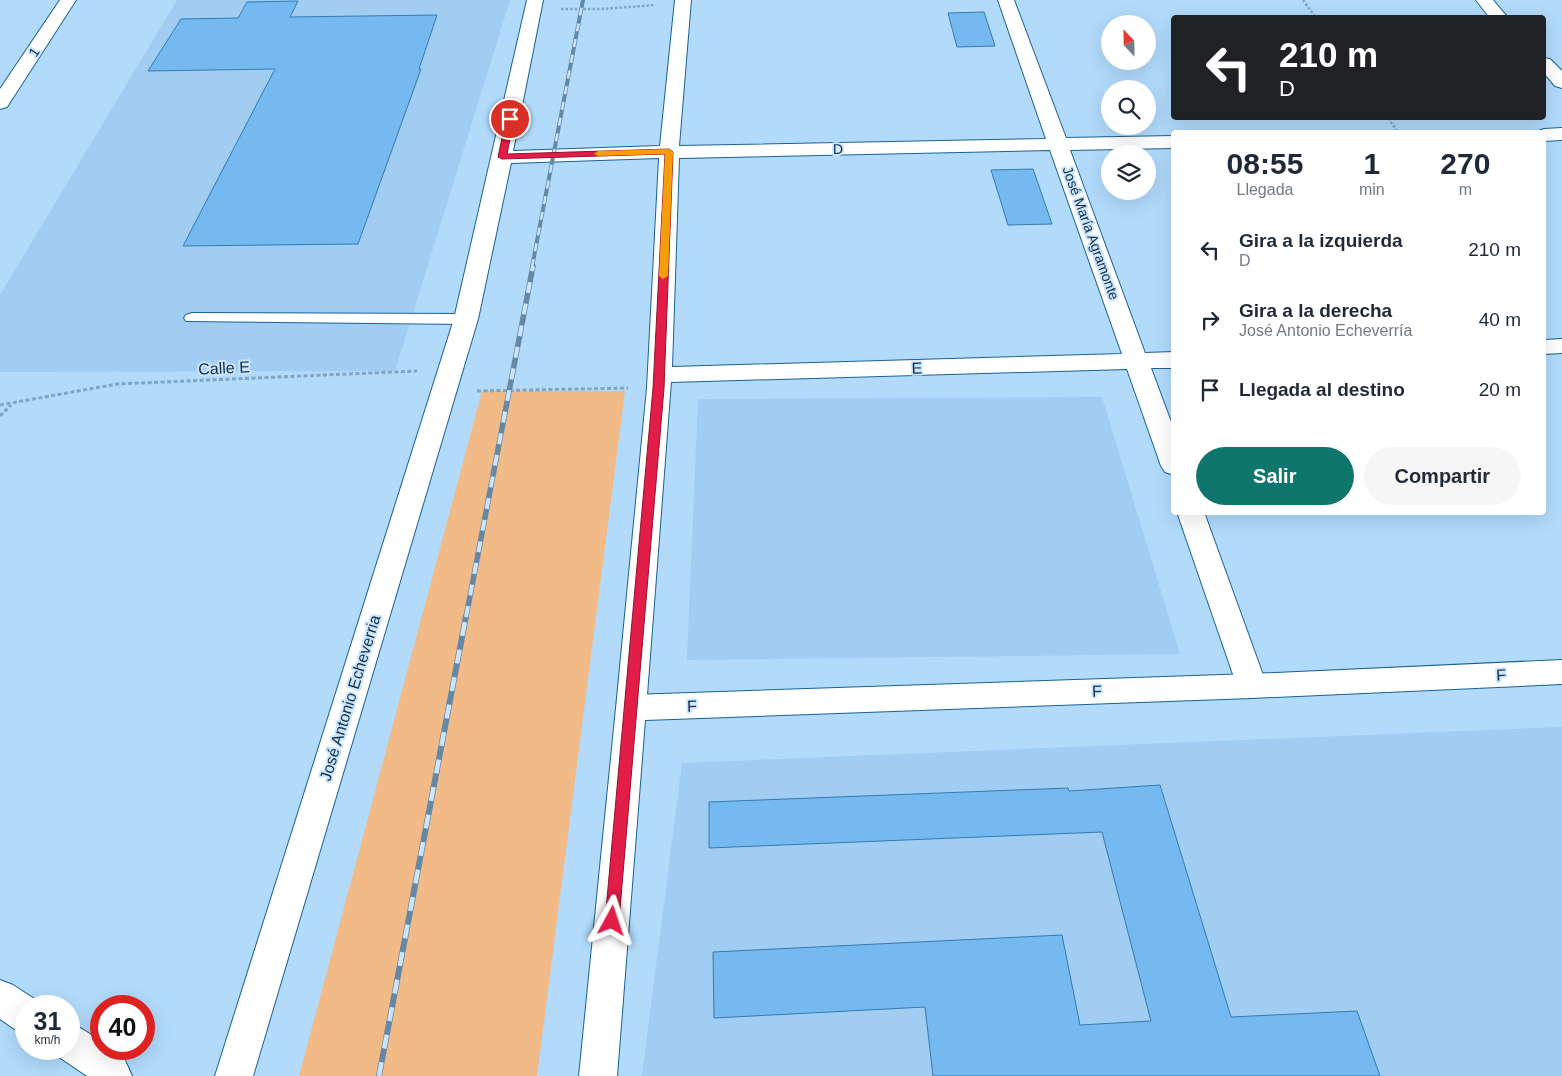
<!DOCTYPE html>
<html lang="es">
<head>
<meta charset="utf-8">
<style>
  :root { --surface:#fff; --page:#f6f6f7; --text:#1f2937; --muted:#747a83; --accent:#0f766e }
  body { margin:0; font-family:Helvetica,sans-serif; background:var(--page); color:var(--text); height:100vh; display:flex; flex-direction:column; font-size:19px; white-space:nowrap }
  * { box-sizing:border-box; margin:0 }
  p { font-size:16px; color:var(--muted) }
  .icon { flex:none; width:28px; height:28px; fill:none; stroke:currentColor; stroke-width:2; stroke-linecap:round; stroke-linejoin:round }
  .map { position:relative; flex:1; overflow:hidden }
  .drawer { position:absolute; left:1171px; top:130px; width:375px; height:385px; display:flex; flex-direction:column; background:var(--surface); border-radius:5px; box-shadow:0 5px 20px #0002 }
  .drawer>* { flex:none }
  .top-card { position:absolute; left:1171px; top:15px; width:375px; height:105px; border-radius:5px; box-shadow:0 5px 20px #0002; background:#202124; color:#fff; overflow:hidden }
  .needle { width:32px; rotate:338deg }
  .buttons { position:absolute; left:1101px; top:15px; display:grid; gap:10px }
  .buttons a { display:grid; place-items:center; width:55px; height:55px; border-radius:50%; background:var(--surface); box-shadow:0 5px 20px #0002; font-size:25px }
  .speed { position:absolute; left:15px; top:995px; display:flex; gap:10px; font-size:25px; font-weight:700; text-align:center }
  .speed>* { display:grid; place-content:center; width:65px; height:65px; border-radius:50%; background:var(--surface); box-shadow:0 5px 20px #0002; line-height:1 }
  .speed small { font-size:12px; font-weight:400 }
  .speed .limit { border:8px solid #d22; background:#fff; color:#111 }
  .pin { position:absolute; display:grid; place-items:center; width:42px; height:42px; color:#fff; margin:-21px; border:2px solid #fff; border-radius:50%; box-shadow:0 1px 5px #0007 }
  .me { position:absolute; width:55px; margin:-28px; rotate:5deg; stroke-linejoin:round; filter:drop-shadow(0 0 4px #0008) }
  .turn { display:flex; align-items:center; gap:18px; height:105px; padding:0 25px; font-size:22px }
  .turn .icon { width:65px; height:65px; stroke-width:2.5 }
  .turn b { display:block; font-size:35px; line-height:42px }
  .eta { display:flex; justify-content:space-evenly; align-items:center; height:85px; text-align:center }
  .eta b { font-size:30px; font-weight:800; line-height:35px }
  .button { display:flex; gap:10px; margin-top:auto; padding:10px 25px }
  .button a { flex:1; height:58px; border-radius:30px; background:var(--accent); color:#fff; font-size:20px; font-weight:800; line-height:58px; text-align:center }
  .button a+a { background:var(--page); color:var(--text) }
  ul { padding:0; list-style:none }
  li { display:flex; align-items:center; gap:15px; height:70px; padding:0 25px }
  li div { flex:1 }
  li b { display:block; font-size:19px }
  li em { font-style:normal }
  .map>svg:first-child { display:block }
  .built { fill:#a1cdf2 }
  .green { fill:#f2ba86 }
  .building { fill:#74baf1; stroke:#357baf }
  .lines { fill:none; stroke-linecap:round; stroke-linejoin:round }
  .service-casing { stroke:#176394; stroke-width:2 }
  .minor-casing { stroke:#176394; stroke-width:2 }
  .tertiary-casing { stroke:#176394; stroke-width:2 }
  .path-far1 { stroke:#80a5c3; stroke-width:2.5; stroke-dasharray:2.5 2; stroke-linecap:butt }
  .path { stroke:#80a5c3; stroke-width:3; stroke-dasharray:4 2.5; stroke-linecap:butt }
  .service { fill:#fff; fill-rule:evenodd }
  .minor { fill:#fff; fill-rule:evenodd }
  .tertiary { fill:#fff; fill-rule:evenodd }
  .rail-far2-casing { stroke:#6589a5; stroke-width:4 }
  .rail-far1-casing { stroke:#6589a5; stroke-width:5.5 }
  .rail-casing { stroke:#6589a5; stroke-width:6 }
  .rail-far2 { stroke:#cae5fc; stroke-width:2.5; stroke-dasharray:8; stroke-linecap:butt }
  .rail-far1 { stroke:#cae5fc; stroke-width:4; stroke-dasharray:11; stroke-linecap:butt }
  .rail { stroke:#cae5fc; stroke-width:4.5; stroke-dasharray:14; stroke-linecap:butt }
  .route { fill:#e11d48; stroke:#92132f }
  .slow { fill:#f59e0b }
  .labels { text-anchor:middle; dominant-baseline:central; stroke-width:4; stroke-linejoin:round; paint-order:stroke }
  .far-street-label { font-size:14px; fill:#112f45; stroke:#cae5fc }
  .street-label { font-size:16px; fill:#112f45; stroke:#cae5fc }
</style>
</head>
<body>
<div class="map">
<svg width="1562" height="1076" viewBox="0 0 1562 1076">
  <rect width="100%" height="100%" fill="#b1dafb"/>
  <g class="built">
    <path d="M177 0H510L395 371 0 372V295Z"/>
    <path d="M1102 397 1180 654 687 660 698 399Z"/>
    <path d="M1562 727V1076H642L682 763Z"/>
  </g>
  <path class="green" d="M482 391H625L537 1076H299Z"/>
  <g class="building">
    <path d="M298 1 290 17 437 15 419 69H421L358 244 183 246 275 69 148 71 181 19 238 18 247 2Z"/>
    <path d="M984 12 995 46 957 47 948 13Z"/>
    <path d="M1033 169 1052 224 1008 225 991 170Z"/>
    <path d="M1160 785 1231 1017 1357 1011 1380 1076H933L925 1007 714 1018 713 952 1062 935 1080 1025 1151 1021 1102 832 709 848V802L1068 788 1069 791Z"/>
  </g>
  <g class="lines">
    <defs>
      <path id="service" d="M192 313 466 314 472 316 474 319 472 322 466 324 186 321 184 318 186 315Z"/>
      <g id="minor">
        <path d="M60 0H76L7 107 0 109V89Z"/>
        <path d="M527 0H543L513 151 660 146 675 0H691L679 146 1046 139 998 0H1014L1066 138 1174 136V148L1070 150 1145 353 1174 352V368H1151L1174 430V475L1165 472 1161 466 1127 369 671 382 646 708 642 717 631 721 620 717 616 708 647 388 659 158 511 163 478 319 253 1076H215L454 319ZM1050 150 1122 354 672 367 679 158Z"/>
        <path d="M1562 128V140L1544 141V132H1536L1544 129Z"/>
        <path d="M1562 339V353L1544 354V340Z"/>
        <path d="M1177 512H1204L1267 686 1263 695 1252 698 1241 695 1237 686Z"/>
      </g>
      <g id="tertiary">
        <path d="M1476 0H1493L1508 18H1490Z"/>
        <path d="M1544 58 1550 59 1562 71V88L1555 86 1544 73Z"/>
        <path d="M1562 660V684L1252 698 645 720 617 1076H579L616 708 620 699 631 695 1252 674Z"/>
        <path d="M0 980 13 985 39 1002 41 1006H26V1033L13 1028 0 1019Z"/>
        <path d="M69 1023 82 1029 101 1041V1049C123 1049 124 1058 132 1076H87L56 1055 53 1049H69Z"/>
      </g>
    </defs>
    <use href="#service" class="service-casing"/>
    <use href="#minor" class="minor-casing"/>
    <use href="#tertiary" class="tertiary-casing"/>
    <g class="path-far1">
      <path d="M1303 0 1316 18"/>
      <path d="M561 9H602L655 5"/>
      <path d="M1388 118 1398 132"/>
    </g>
    <g class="path">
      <path d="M477 391 628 388"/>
      <path d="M0 405 117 384 417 371"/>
      <path d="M0 416 11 405"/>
    </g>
    <use href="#service" class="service"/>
    <use href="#minor" class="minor"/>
    <use href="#tertiary" class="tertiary"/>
    <defs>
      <path id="rail-far2" d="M532 267 583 0"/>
      <path id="rail-far1" d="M466 617 533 266"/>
      <path id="rail" d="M379 1076 466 616"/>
    </defs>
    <use href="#rail-far2" class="rail-far2-casing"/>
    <use href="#rail-far1" class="rail-far1-casing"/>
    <use href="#rail" class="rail-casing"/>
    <use href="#rail-far2" class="rail-far2"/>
    <use href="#rail-far1" class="rail-far1"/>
    <use href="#rail" class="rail"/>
  </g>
  <path class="route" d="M510 117 514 119 507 154 669 149 673 152 664 388 619 921 617 926 612 928 607 926 605 921 653 388 665 154 502 159 498 157 506 119Z"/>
  <path class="slow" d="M669 149 673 152 668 276 663 279 659 276 665 154 598 156 594 154 598 151Z"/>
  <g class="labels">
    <g class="far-street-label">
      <text transform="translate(34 52) rotate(-57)">1</text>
      <text transform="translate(838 149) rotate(-1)">D</text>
      <text transform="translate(1091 233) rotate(70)">José María Agramonte</text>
    </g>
    <g class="street-label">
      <text transform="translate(224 368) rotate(-3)">Calle E</text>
      <text transform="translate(917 368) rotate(-2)">E</text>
      <text transform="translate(1501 675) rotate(-3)">F</text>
      <text transform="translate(1097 691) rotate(-2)">F</text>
      <text transform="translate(350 698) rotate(-73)">José Antonio Echeverria</text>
      <text transform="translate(692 706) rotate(-2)">F</text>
    </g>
  </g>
</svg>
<div class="buttons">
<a><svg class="needle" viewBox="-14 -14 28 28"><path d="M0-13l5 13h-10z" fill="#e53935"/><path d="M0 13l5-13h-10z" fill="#747a83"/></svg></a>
<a><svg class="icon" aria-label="search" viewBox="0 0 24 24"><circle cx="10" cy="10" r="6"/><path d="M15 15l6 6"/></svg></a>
<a><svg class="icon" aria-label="layers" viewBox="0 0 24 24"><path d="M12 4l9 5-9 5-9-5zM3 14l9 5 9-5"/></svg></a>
</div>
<div class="speed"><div>31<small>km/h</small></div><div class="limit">40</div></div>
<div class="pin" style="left:510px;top:119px;background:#d93025"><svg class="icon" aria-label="arrive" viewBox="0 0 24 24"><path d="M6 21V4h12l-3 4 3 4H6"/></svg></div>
<svg class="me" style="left:612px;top:921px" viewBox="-20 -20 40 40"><path d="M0-17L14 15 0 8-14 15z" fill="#e11d48" stroke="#fff" stroke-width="4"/></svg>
<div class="top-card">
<div class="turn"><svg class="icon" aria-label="left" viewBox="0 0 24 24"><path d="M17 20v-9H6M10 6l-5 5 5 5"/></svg><div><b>210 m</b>D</div></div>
</div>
<section class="drawer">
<div class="eta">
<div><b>08:55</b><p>Llegada</p></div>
<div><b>1</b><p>min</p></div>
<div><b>270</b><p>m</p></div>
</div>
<ul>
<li><svg class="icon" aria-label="left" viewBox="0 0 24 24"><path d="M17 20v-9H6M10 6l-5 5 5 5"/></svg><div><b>Gira a la izquierda</b><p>D</p></div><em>210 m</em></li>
<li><svg class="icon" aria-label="right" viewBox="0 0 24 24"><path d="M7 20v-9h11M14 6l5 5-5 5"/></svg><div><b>Gira a la derecha</b><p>José Antonio Echeverría</p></div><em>40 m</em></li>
<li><svg class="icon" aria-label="arrive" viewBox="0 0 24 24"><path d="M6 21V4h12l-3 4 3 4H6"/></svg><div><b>Llegada al destino</b></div><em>20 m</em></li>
</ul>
<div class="button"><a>Salir</a><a>Compartir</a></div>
</section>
</div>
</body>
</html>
